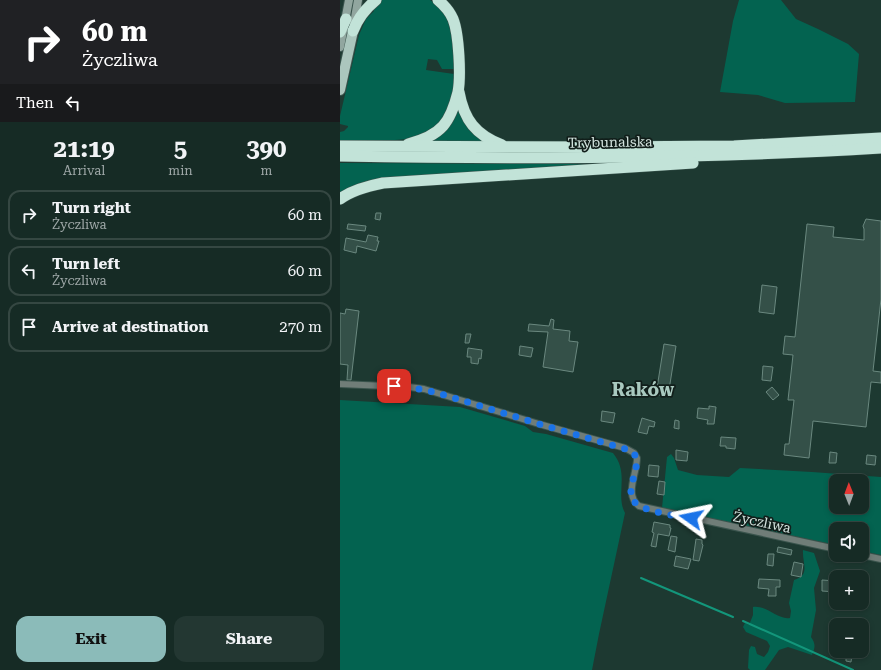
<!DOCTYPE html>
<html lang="en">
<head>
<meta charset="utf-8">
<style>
  :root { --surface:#162b25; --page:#233732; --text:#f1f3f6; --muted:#9ea7a7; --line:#354742; --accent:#8bbbb9 }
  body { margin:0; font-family:"Roboto Serif",serif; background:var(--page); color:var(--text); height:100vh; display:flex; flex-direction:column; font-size:15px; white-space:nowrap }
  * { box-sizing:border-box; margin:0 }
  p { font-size:13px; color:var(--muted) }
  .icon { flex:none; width:22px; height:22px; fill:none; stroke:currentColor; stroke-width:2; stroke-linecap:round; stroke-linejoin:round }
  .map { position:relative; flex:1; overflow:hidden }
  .details { display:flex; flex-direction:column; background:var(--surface); width:340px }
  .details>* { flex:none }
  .hud { background:#202124; color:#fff; overflow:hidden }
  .needle { width:26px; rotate:359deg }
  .tools { position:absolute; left:489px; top:474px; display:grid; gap:8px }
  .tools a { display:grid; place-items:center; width:40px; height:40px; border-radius:8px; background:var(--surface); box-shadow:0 2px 6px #0003,0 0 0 1px var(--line); font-size:20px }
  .pin { position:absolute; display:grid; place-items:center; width:34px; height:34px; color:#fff; margin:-17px; border-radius:8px; box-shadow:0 2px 6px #0006 }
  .me { position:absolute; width:44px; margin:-22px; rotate:282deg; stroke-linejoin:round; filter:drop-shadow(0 0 3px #0008) }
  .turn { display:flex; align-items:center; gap:14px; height:84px; padding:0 16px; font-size:18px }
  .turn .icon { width:52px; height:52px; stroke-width:2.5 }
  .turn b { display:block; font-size:28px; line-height:34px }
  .then { display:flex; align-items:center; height:38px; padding:0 16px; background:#0003; gap:8px; font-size:15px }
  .eta { display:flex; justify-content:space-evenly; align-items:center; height:68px; text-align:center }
  .eta b { font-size:24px; font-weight:700; line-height:28px }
  .action { display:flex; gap:8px; margin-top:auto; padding:8px 16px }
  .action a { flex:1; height:46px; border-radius:12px; background:var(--accent); color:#111; font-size:16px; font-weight:700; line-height:46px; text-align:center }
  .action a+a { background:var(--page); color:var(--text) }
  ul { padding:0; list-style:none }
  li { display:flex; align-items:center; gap:12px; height:50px; margin:0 8px 6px; padding:0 8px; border:2px solid var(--line); border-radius:12px }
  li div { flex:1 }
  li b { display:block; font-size:15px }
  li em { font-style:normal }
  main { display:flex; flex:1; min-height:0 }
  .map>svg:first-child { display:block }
  .green { fill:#036350; fill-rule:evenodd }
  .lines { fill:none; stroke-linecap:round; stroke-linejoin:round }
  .stream { stroke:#13967b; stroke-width:2 }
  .building { fill:#345048; stroke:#6a887f }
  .street-casing { stroke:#3a544d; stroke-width:8 }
  .secondary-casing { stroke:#3a544d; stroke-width:10 }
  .primary-casing { stroke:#3a544d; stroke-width:12 }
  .highway-casing { stroke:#3a544d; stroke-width:12 }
  .street { stroke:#707d78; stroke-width:6 }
  .secondary { stroke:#91a69f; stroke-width:8 }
  .primary { stroke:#abc6bd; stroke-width:10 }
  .highway { stroke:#c2e3d8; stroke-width:11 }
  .route { stroke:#1a73e8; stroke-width:7; stroke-dasharray:0 12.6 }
  .labels { text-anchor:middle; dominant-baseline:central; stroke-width:3.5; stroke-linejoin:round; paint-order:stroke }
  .street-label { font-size:14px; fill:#d3e3de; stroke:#111e1a }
  .district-label { font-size:18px; font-weight:bold; fill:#a9c9bf; stroke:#111e1a }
</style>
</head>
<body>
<main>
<section class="details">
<div class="hud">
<div class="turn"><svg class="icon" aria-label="right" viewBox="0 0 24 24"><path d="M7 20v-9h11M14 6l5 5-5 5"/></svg><div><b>60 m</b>Życzliwa</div></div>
<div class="then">Then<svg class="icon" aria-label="left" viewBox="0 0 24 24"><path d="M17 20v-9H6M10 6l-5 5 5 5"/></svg></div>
</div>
<div class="eta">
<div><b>21:19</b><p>Arrival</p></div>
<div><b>5</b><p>min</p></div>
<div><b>390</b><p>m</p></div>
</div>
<ul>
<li><svg class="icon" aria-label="right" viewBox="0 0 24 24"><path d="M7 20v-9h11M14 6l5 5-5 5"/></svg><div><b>Turn right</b><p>Życzliwa</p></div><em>60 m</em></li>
<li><svg class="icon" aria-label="left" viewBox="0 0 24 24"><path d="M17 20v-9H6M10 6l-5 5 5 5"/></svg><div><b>Turn left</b><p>Życzliwa</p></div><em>60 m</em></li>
<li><svg class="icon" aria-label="arrive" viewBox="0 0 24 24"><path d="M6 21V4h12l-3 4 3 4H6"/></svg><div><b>Arrive at destination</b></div><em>270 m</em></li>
</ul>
<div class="action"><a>Exit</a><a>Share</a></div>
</section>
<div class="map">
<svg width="541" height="670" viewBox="0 0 541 670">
  <rect width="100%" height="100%" fill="#1d3931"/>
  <g class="green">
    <path d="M41 0H90L99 6 107 19 113 38 114 69H102L97 60 88 59 86 70 114 74 113 93 107 114 91 131 68 139 55 140H0V132L4 131 8 127V126L0 124V116L19 35 26 19 34 11 31 8Z"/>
    <path d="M399 0H441L456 19 478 29 508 44 519 54 515 102 445 103 418 95 380 92 393 21Z"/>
    <path d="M117 109 145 142H88Z"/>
    <path d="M0 163 265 164 96 175 0 195Z"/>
    <path d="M0 400 120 407 185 426 193 432 206 434 273 453C290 474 275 494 285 513L259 634 252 670H0Z"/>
    <path d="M331 454 334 458 338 470 357 475 389 477 400 468 472 472 541 477V555L522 551V529H496V545L322 508 327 457ZM496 481H522V507H496Z"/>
    <path d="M463 550 474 553 480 571 474 588 476 610 471 637C476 644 475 648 472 655L448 647 439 650 425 670H410L408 668 409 650 411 646 415 647 417 654 424 657 428 652 430 646 427 641 406 632 403 627 405 623 409 625 413 615V607C427 605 437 620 450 618L451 611 449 603 454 580C471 575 462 563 463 550Z"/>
  </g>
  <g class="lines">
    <g class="stream">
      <path d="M301 578 393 617"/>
      <path d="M403 621 513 670"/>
    </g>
  </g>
  <g class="building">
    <path d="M36 213H41L40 220 35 219Z"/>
    <path d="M526 219 541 221V299L533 371 541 372V383L531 382 526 427 473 421 469 458 444 455 445 444H449L454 400H448L453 355 443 354 445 336 455 337 467 224 494 227 493 237 524 240V229L523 226Z"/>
    <path d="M8 224 26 226 25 231 7 229Z"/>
    <path d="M28 235 38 237 37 241H39L36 251 17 246 16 253 4 250 6 238 26 242Z"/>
    <path d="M422 285 437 287 434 314 419 312Z"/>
    <path d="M6 309 19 311 11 380H7L8 365 0 364V313L5 314Z"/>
    <path d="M211 319 214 320 213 329 230 331 229 341 238 342 233 372 203 367 208 332 188 331 189 324 209 326Z"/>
    <path d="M126 334H131L129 343H125Z"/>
    <path d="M324 344 336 346 329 390H331L330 397 314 394 315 387 317 388Z"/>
    <path d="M180 346 193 348 191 357 179 355Z"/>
    <path d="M128 348 142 350 141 359 139 358 138 364 131 363V357H127Z"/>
    <path d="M423 366 433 367 431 381 422 380Z"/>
    <path d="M432 387 439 395 433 400 426 392Z"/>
    <path d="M369 406 376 407 374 424H367L368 420 357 418 358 408 369 409Z"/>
    <path d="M262 411 275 413 273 423 261 421Z"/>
    <path d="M302 418 315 422 314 427 309 426 307 434 298 432Z"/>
    <path d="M335 420 339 421V429L334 428Z"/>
    <path d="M381 437 396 438 395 449 386 448V446H380Z"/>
    <path d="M336 450 348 452 347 461 336 460Z"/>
    <path d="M490 452 497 453 496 463H489Z"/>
    <path d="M527 455 536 456 535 465 526 464Z"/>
    <path d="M309 465 319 466 318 477 308 476Z"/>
    <path d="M319 481 325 482 324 495 317 494Z"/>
    <path d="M314 522 330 525V528H331L329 536 318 534 316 547 311 546 314 533 312 532Z"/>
    <path d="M331 536 337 537 335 552 328 550Z"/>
    <path d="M356 539 362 540V544L363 545 359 561 353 560Z"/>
    <path d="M438 547 452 550 451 555 437 552Z"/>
    <path d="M428 554H434L433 566 427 565Z"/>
    <path d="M336 556 351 559 348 569 334 566Z"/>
    <path d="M454 562 463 564 461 577 451 575Z"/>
    <path d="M419 579 440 580V587H436V596H428L429 589 418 588Z"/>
    <path d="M482 580 496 581V592L482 591Z"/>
    <path d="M506 654 512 655 511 662 506 661Z"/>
  </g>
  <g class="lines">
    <defs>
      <g id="street">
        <path d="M0 384 69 387 84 389 199 424 285 448 294 453 297 458C297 474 284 495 299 506L496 549"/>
        <path d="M522 555 541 559"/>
      </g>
      <g id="secondary">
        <path d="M14 24 18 0"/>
        <path d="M0 47 9 0"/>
      </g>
      <path id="primary" d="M0 90 13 31"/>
      <g id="highway">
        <path d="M13 31C18 18 25 9 36 0"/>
        <path d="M0 32 6 19"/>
        <path d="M119 92C124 120 136 135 162 145"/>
        <path d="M68 144C80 141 94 136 103 126 111 117 115 104 118 92 121 76 119 34 113 19 110 12 104 5 98 0"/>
        <path d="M0 146 262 147 394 146 541 138"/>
        <path d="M0 156C180 159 361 159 541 148"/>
        <path d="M0 199C12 190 28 186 43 183L353 163"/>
      </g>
    </defs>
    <use href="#street" class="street-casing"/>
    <use href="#secondary" class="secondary-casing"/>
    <use href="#primary" class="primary-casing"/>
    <use href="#highway" class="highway-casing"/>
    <use href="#street" class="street"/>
    <use href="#secondary" class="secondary"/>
    <use href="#primary" class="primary"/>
    <use href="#highway" class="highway"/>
  </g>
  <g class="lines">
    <path class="route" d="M54 386 69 387 98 393 199 424 292 451 297 458C297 471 290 484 291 496 293 511 337 516 351 518"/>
  </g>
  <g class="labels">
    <g class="street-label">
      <text transform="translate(270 142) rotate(-1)">Trybunalska</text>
      <text transform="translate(422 522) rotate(12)">Życzliwa</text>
    </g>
    <g class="district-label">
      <text x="303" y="389">Raków</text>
    </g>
  </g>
</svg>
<div class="tools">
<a><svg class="needle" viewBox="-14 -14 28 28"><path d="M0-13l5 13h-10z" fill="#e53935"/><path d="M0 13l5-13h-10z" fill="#9ea7a7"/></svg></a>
<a><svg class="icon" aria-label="sound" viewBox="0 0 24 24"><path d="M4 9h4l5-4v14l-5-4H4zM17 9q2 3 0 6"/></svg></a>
<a>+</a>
<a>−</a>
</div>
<div class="pin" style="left:54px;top:386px;background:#d93025"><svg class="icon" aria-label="arrive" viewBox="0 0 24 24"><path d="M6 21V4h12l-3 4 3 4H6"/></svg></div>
<svg class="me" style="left:351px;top:518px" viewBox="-20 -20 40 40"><path d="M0-17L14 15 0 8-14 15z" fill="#1a73e8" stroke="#fff" stroke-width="4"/></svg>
</div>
</main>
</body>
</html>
